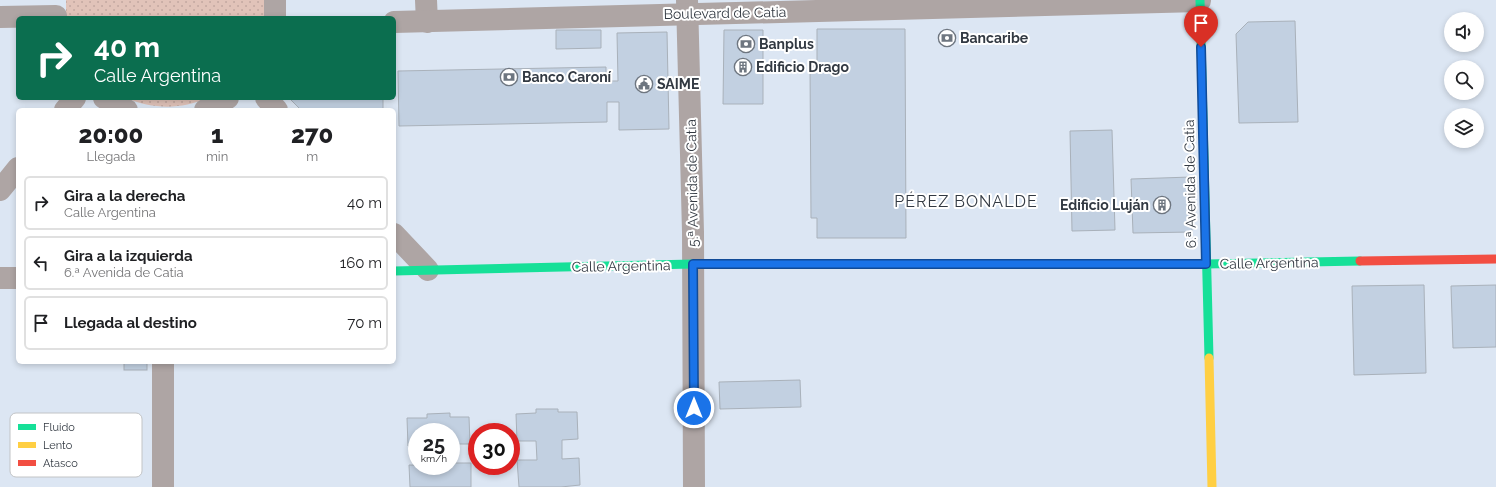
<!DOCTYPE html>
<html lang="es">
<head>
<meta charset="utf-8">
<style>
  :root { --surface:#fff; --page:#f6f6f6; --text:#202124; --muted:#757577; --line:#e0e0e0 }
  body { margin:0; font-family:Raleway,sans-serif; background:var(--page); color:var(--text); height:100vh; display:flex; flex-direction:column; font-size:15px; white-space:nowrap }
  * { box-sizing:border-box; margin:0 }
  p { font-size:13px; color:var(--muted) }
  .icon { flex:none; width:22px; height:22px; fill:none; stroke:currentColor; stroke-width:2; stroke-linecap:round; stroke-linejoin:round }
  .map { position:relative; flex:1; overflow:hidden }
  .details { position:absolute; left:16px; top:108px; width:380px; height:256px; display:flex; flex-direction:column; background:var(--surface); border-radius:6px; box-shadow:0 2px 6px #0003 }
  .details>* { flex:none }
  .guide { position:absolute; left:16px; top:16px; width:380px; height:84px; border-radius:6px; box-shadow:0 2px 6px #0003; background:#0b6e4f; color:#fff; overflow:hidden }
  .fabs { position:absolute; left:1444px; top:12px; display:grid; gap:8px }
  .fabs a { display:grid; place-items:center; width:40px; height:40px; border-radius:50%; background:var(--surface); box-shadow:0 2px 6px #0003; font-size:20px }
  .speed { position:absolute; left:408px; top:423px; display:flex; gap:8px; font-size:20px; font-weight:700; text-align:center }
  .speed>* { display:grid; place-content:center; width:52px; height:52px; border-radius:50%; background:var(--surface); box-shadow:0 2px 6px #0003; line-height:1 }
  .speed small { font-size:10px; font-weight:400 }
  .speed .limit { border:6px solid #d22; background:#fff; color:#111 }
  .pin { position:absolute; display:grid; place-items:center; width:34px; height:34px; color:#fff; margin:-41px -17px; border-radius:50% 50% 50% 0; rotate:-45deg; box-shadow:0 0 4px #0007 }
  .pin .icon { rotate:45deg }
  .me { position:absolute; width:44px; margin:-22px; rotate:0deg; stroke-linejoin:round; filter:drop-shadow(0 0 3px #0008) }
  .turn { display:flex; align-items:center; gap:14px; height:84px; padding:0 12px; font-size:18px }
  .turn .icon { width:52px; height:52px; stroke-width:2.5 }
  .turn b { display:block; font-size:28px; line-height:34px }
  .eta { display:flex; justify-content:space-evenly; align-items:center; height:68px; text-align:center }
  .eta b { font-size:24px; font-weight:800; line-height:28px }
  ul { padding:0; list-style:none }
  li { display:flex; align-items:center; gap:12px; height:54px; margin:0 8px 6px; padding:0 4px; border:2px solid var(--line); border-radius:6px }
  li div { flex:1 }
  li b { display:block; font-size:15px }
  li em { font-style:normal }
  .map>svg:first-child { display:block }
  .park { fill:url(#park-dots) }
  .building { fill:#c2d0e1; stroke:#a9b1ba }
  .lines { fill:none; stroke-linecap:round; stroke-linejoin:round }
  .street { stroke:#aea5a4; stroke-width:22 }
  .fast { stroke:#16e098; stroke-width:9 }
  .slow { stroke:#ffcf43; stroke-width:9 }
  .jam { stroke:#f24e42; stroke-width:9 }
  .route-casing { stroke:#114b97; stroke-width:10 }
  .route { stroke:#1a73e8; stroke-width:7 }
  .labels { text-anchor:middle; dominant-baseline:central; stroke-width:4; stroke-linejoin:round; paint-order:stroke }
  .street-label { font-size:14px; fill:#323942; stroke:#fff }
  .poi-label { font-size:14px; font-weight:bold; fill:#323942; stroke:#fff; text-anchor:start }
  .quarter-label { font-size:16px; letter-spacing:1px; fill:#323942; stroke:#fff }
  .key { fill:#fff; stroke:#c2c4c6; stroke-width:1 }
  .key-label { font-size:11px; fill:#323942 }
</style>
</head>
<body>
<div class="map">
<svg width="1496" height="487" viewBox="0 0 1496 487">
  <defs>
    <pattern id="park-dots" width="8" height="8" patternUnits="userSpaceOnUse"><rect width="8" height="8" fill="#e1c3b9"/><path d="M2 2h.1M6 6h.1" fill="none" stroke="#c2a8a0" stroke-width="1.8" stroke-linecap="round"/></pattern>
  </defs>
  <rect width="100%" height="100%" fill="#dce6f3"/>
  <g class="park">
    <rect x="66" y="0" width="200" height="18"/>
    <path d="M126 98H207C181 110 152 109 126 98Z"/>
  </g>
  <g class="building">
    <path d="M1295 21 1298 122 1239 123 1236 34 1248 22Z"/>
    <path d="M817 29H905L906 238H817V218H811L810 66H817Z"/>
    <path d="M556 30H601V48L556 49Z"/>
    <path d="M724 30H763V104H723Z"/>
    <path d="M667 32 669 129 619 130V102H607V122L399 126 398 71 606 67V81H618L617 33Z"/>
    <path d="M289 98H383V110H301Z"/>
    <path d="M1112 130 1115 230 1072 231 1070 131Z"/>
    <path d="M1191 177 1192 232 1133 233 1131 179Z"/>
    <path d="M1424 285 1426 373 1354 375 1352 286Z"/>
    <path d="M1496 285V347L1453 348 1451 286Z"/>
    <rect x="124" y="362" width="23" height="8"/>
    <path d="M800 380 801 407 720 409 719 382Z"/>
    <path d="M536 409H558V412H577L578 439 562 440V459L579 458 580 485 561 487H519L517 460H537L536 441H517L516 414 536 413Z"/>
    <path d="M450 413V417H469L470 444H453L454 463H471V487H410L409 465 451 466V432H417V446H408L407 418H427V414Z"/>
  </g>
  <g class="lines">
    <g class="street">
      <path d="M426 0 427 22"/>
      <path d="M687 0 693 232 694 487"/>
      <path d="M0 17 56 16"/>
      <path d="M275 18V0"/>
      <path d="M394 22 1200 1"/>
      <path d="M104 98 117 106 127 110"/>
      <path d="M266 98 277 110"/>
      <path d="M65 110 75 98"/>
      <path d="M205 110 228 98"/>
      <path d="M0 190 18 168"/>
      <path d="M394 234 428 270"/>
      <path d="M0 278H18"/>
      <path d="M163 487V362"/>
    </g>
    <g class="fast">
      <path d="M1200 0 1209 358"/>
      <path d="M969 264H1206L1360 261"/>
      <path d="M394 271 693 264H750"/>
    </g>
    <path class="slow" d="M1209 358 1212 487"/>
    <g class="jam">
      <path d="M1360 261 1496 259"/>
      <path d="M750 264H969"/>
    </g>
  </g>
  <g class="lines">
    <defs>
      <path id="route" d="M694 408 693 264H1206L1201 47"/>
    </defs>
    <use href="#route" class="route-casing"/>
    <use href="#route" class="route"/>
  </g>
  <defs>
    <symbol id="bank-ring" viewBox="-11 -11 22 22"><circle r="9.5" fill="#fff" stroke="#6e7680" stroke-width="1.5"/><path d="M-6-4H6V4H-6ZM0-2.3a2.3 2.3 0 1 0 0 4.6a2.3 2.3 0 1 0 0-4.6Z" fill="#6e7680"/></symbol>
    <symbol id="building-ring" viewBox="-11 -11 22 22"><circle r="9.5" fill="#fff" stroke="#6e7680" stroke-width="1.5"/><path d="M-4-6H4V6H1V3H-1V6H-4ZM-2.5-4.3h1.7v1.8h-1.7ZM.8-4.3h1.7v1.8H.8ZM-2.5-1h1.7V.8h-1.7ZM.8-1h1.7V.8H.8Z" fill="#6e7680"/></symbol>
    <symbol id="civic-ring" viewBox="-11 -11 22 22"><circle r="9.5" fill="#fff" stroke="#6e7680" stroke-width="1.5"/><path d="M-.6-6.5H3V-4.5H.6V-3L4-1V1h2V6H-6V1h2V-1L-.6-3ZM-1.2 2.5V6h2.4V2.5Z" fill="#6e7680"/></symbol>
  </defs>
  <g fill-rule="evenodd">
    <use href="#bank-ring" x="937" y="28" width="20" height="20"/>
    <use href="#bank-ring" x="736" y="34" width="20" height="20"/>
    <use href="#building-ring" x="733" y="57" width="20" height="20"/>
    <use href="#bank-ring" x="499" y="67" width="20" height="20"/>
    <use href="#civic-ring" x="634" y="74" width="20" height="20"/>
    <use href="#building-ring" x="1152" y="195" width="20" height="20"/>
  </g>
  <g class="labels">
    <g class="street-label">
      <text transform="translate(725 13) rotate(-1)">Boulevard de Catia</text>
      <text transform="translate(692 183) rotate(-91)">5.ª Avenida de Catia</text>
      <text transform="translate(1190 184) rotate(-91)">6.ª Avenida de Catia</text>
      <text transform="translate(1269 263) rotate(-1)">Calle Argentina</text>
      <text transform="translate(621 266) rotate(-1)">Calle Argentina</text>
    </g>
    <g class="poi-label">
      <text x="960" y="38">Bancaribe</text>
      <text x="759" y="44">Banplus</text>
      <text x="756" y="67">Edificio Drago</text>
      <text x="522" y="77">Banco Caroní</text>
      <text x="657" y="84">SAIME</text>
      <text x="1149" y="205" text-anchor="end">Edificio Luján</text>
    </g>
    <g class="quarter-label">
      <text x="966" y="201">PÉREZ BONALDE</text>
    </g>
  </g>
  <rect x="10" y="413" width="132" height="64" rx="6" class="key"/>
  <rect x="18" y="424" width="18" height="6" fill="#16e098"/>
  <rect x="18" y="442" width="18" height="6" fill="#ffcf43"/>
  <rect x="18" y="460" width="18" height="6" fill="#f24e42"/>
  <g class="key-label">
    <text x="43" y="431">Fluido</text>
    <text x="43" y="449">Lento</text>
    <text x="43" y="467">Atasco</text>
  </g>
</svg>
<div class="fabs">
<a><svg class="icon" aria-label="sound" viewBox="0 0 24 24"><path d="M4 9h4l5-4v14l-5-4H4zM17 9q2 3 0 6"/></svg></a>
<a><svg class="icon" aria-label="search" viewBox="0 0 24 24"><circle cx="10" cy="10" r="6"/><path d="M15 15l6 6"/></svg></a>
<a><svg class="icon" aria-label="layers" viewBox="0 0 24 24"><path d="M12 4l9 5-9 5-9-5zM3 14l9 5 9-5"/></svg></a>
</div>
<div class="speed"><div>25<small>km/h</small></div><div class="limit">30</div></div>
<div class="pin" style="left:1201px;top:47px;background:#d93025"><svg class="icon" aria-label="arrive" viewBox="0 0 24 24"><path d="M6 21V4h12l-3 4 3 4H6"/></svg></div>
<svg class="me" style="left:694px;top:408px" viewBox="-20 -20 40 40"><circle r="17" fill="#1a73e8" stroke="#fff" stroke-width="3"/><path d="M0-11L8 9 0 5-8 9z" fill="#fff"/></svg>
<div class="guide">
<div class="turn"><svg class="icon" aria-label="right" viewBox="0 0 24 24"><path d="M7 20v-9h11M14 6l5 5-5 5"/></svg><div><b>40 m</b>Calle Argentina</div></div>
</div>
<section class="details">
<div class="eta">
<div><b>20:00</b><p>Llegada</p></div>
<div><b>1</b><p>min</p></div>
<div><b>270</b><p>m</p></div>
</div>
<ul>
<li><svg class="icon" aria-label="right" viewBox="0 0 24 24"><path d="M7 20v-9h11M14 6l5 5-5 5"/></svg><div><b>Gira a la derecha</b><p>Calle Argentina</p></div><em>40 m</em></li>
<li><svg class="icon" aria-label="left" viewBox="0 0 24 24"><path d="M17 20v-9H6M10 6l-5 5 5 5"/></svg><div><b>Gira a la izquierda</b><p>6.ª Avenida de Catia</p></div><em>160 m</em></li>
<li><svg class="icon" aria-label="arrive" viewBox="0 0 24 24"><path d="M6 21V4h12l-3 4 3 4H6"/></svg><div><b>Llegada al destino</b></div><em>70 m</em></li>
</ul>
</section>
</div>
</body>
</html>
